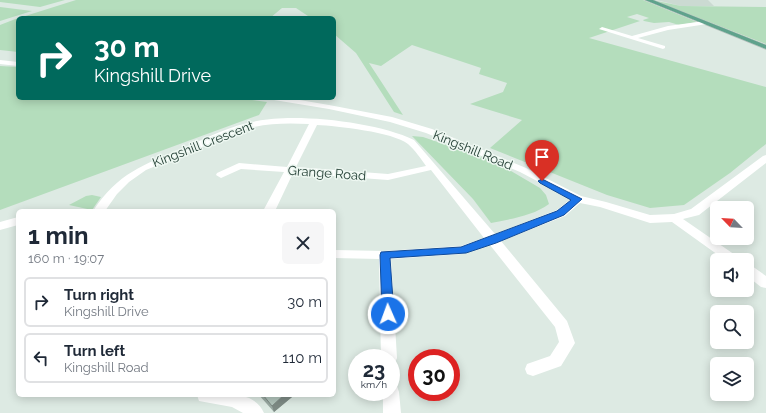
<!DOCTYPE html>
<html lang="en">
<head>
<meta charset="utf-8">
<style>
  :root { --surface:#fff; --page:#f6f6f7; --text:#1f2937; --muted:#747a83; --line:#e0e1e3 }
  body { margin:0; font-family:Raleway,sans-serif; background:var(--page); color:var(--text); height:100vh; display:flex; flex-direction:column; font-size:15px; white-space:nowrap }
  * { box-sizing:border-box; margin:0 }
  p { font-size:13px; color:var(--muted) }
  .icon { flex:none; width:22px; height:22px; fill:none; stroke:currentColor; stroke-width:2; stroke-linecap:round; stroke-linejoin:round }
  .map { position:relative; flex:1; overflow:hidden }
  .sheet { position:absolute; left:16px; top:209px; width:320px; height:188px; display:flex; flex-direction:column; background:var(--surface); border-radius:6px; box-shadow:0 2px 10px #0003 }
  .sheet>* { flex:none }
  .guide { position:absolute; left:16px; top:16px; width:320px; height:84px; border-radius:6px; box-shadow:0 2px 10px #0003; background:#00695c; color:#fff; overflow:hidden }
  .needle { width:26px; rotate:295deg }
  .buttons { position:absolute; left:710px; top:201px; display:grid; gap:8px }
  .buttons a { display:grid; place-items:center; width:44px; height:44px; border-radius:6px; background:var(--surface); box-shadow:0 2px 10px #0003; font-size:20px }
  .speed { position:absolute; left:348px; top:349px; display:flex; gap:8px; font-size:20px; font-weight:700; text-align:center }
  .speed>* { display:grid; place-content:center; width:52px; height:52px; border-radius:50%; background:var(--surface); box-shadow:0 2px 10px #0003; line-height:1 }
  .speed small { font-size:10px; font-weight:400 }
  .speed .limit { border:6px solid #d22; background:#fff; color:#111 }
  .pin { position:absolute; display:grid; place-items:center; width:34px; height:34px; color:#fff; margin:-41px -17px; border-radius:50% 50% 50% 0; rotate:-45deg; box-shadow:0 0 4px #0007 }
  .pin .icon { rotate:45deg }
  .me { position:absolute; width:44px; margin:-22px; rotate:358deg; stroke-linejoin:round; filter:drop-shadow(0 0 3px #0008) }
  .turn { display:flex; align-items:center; gap:14px; height:84px; padding:0 12px; font-size:18px }
  .turn .icon { width:52px; height:52px; stroke-width:2.5 }
  .turn b { display:block; font-size:28px; line-height:34px }
  .round { display:grid; place-items:center; flex:none; width:42px; height:42px; border-radius:6px; background:var(--page) }
  .headline { display:flex; align-items:center; justify-content:space-between; height:68px; padding:0 12px }
  h1 { font-size:24px; font-weight:700; line-height:30px }
  ul { padding:0; list-style:none }
  li { display:flex; align-items:center; gap:12px; height:50px; margin:0 8px 6px; padding:0 4px; border:2px solid var(--line); border-radius:6px }
  li div { flex:1 }
  li b { display:block; font-size:15px }
  li em { font-style:normal }
  .map>svg:first-child { display:block }
  .built { fill:#cbdad2 }
  .green { fill:#b4ddbc }
  .lines { fill:none; stroke-linecap:round; stroke-linejoin:round }
  .primary-casing { stroke:#bcc4c1; stroke-width:1 }
  .street { fill:#fff; fill-rule:evenodd }
  .primary { fill:#5fa28c; fill-rule:evenodd }
  .wall { fill:#99a9a2 }
  .shaded-wall { fill:#7d8a84 }
  .building { fill:#b2c5bc; stroke:#7d8a84 }
  .route { fill:#1a73e8; stroke:#114b97 }
  .labels { text-anchor:middle; dominant-baseline:central; stroke-width:3; stroke-linejoin:round; paint-order:stroke }
  .street-label { font-size:13px; fill:#1e3a30; stroke:#edf7f1 }
</style>
</head>
<body>
<div class="map">
<svg width="766" height="413" viewBox="0 0 766 413">
  <rect width="100%" height="100%" fill="#ddeae3"/>
  <path class="built" d="M656 0H708L714 6H681Z"/>
  <g class="green">
    <path d="M0 0H65L40 7 0 2Z"/>
    <path d="M76 0H643L697 22 679 25 669 22 654 23 644 21 643 20 649 18 637 14 627 17 640 21 589 38 766 87V144L730 173 684 205 650 208 607 195 490 148 522 120 470 104 503 92 507 83 479 74 481 68 412 45 381 66 369 63 403 115 394 112 356 53 334 34V18H311L296 8H282L270 18H19Z"/>
    <path d="M652 0 681 6 766 7V44Z"/>
    <path d="M0 7 32 11 0 21Z"/>
    <path d="M18 18V52L0 50V25Z"/>
    <path d="M0 66 18 67V98H236L267 102 259 115 0 210Z"/>
    <path d="M412 136 423 137 485 158 504 167 540 188 546 195 549 204C533 216 510 219 491 223L473 199Z"/>
    <path d="M92 195 101 197 92 210 69 205 86 196Z"/>
  </g>
  <g class="lines">
    <defs>
      <path id="primary" d="M645 0H653L766 45V49Z"/>
    </defs>
    <use href="#primary" class="primary-casing"/>
    <g class="street">
      <path d="M705 21 708 23 707 24 668 30 638 38 665 46V48L663 49 599 29 602 27 632 36 668 26Z"/>
      <path d="M0 60 18 62V66L0 64Z"/>
      <path d="M270 98H288L329 105 392 117 432 129 526 168 581 196 606 202 650 215 674 214 691 209 763 156 766 155V163L699 215 683 219 738 257 740 260H725L672 222 650 223 600 207 580 203 565 216 501 241 567 321 575 343 561 366 533 376 527 374 525 369 527 364 550 356 559 342 555 327 490 245 462 254 391 259 397 358 395 363 391 364V358H381L379 259 334 258V250L385 251 461 246 484 238 431 170 388 180 293 173 275 211H263L284 172 241 169 221 178 216 175 217 173 239 163 287 167 309 124C286 123 265 123 243 130L146 170 129 182 117 194 105 211H93C118 173 143 165 183 148 207 138 231 125 257 121 297 113 377 122 414 140L495 234 557 210 571 199 520 172 426 133 390 122 329 109 274 100ZM317 125C337 126 393 132 408 144 415 150 421 159 426 166L388 174 296 167Z"/>
      <path d="M18 217V225L0 230V222Z"/>
      <path d="M747 264 752 266 766 276V288L761 287 747 276Z"/>
      <path d="M391 384 397 386 399 392 401 413H383V392H391Z"/>
      <path d="M197 395C219 395 253 388 264 413H243L232 407 199 401Z"/>
    </g>
    <use href="#primary" class="primary"/>
  </g>
  <path class="wall" d="M259 395H291L292 397 274 412Z"/>
  <path class="shaded-wall" d="M284 395H291L292 397 274 412 272 406Z"/>
  <path class="building" d="M263 395H284L272 406Z"/>
  <path class="route" d="M542 179 582 199 564 215 496 243 466 253 390 258 394 314 392 317 388 319 383 317 382 314 380 255 381 252 461 247 557 211 571 200 540 183 538 181Z"/>
  <g class="labels">
    <g class="street-label">
      <text transform="translate(203 144) rotate(-21)">Kingshill Crescent</text>
      <text transform="translate(473 150) rotate(22)">Kingshill Road</text>
      <text transform="translate(327 173) rotate(4)">Grange Road</text>
    </g>
  </g>
</svg>
<div class="buttons">
<a><svg class="needle" viewBox="-14 -14 28 28"><path d="M0-13l5 13h-10z" fill="#e53935"/><path d="M0 13l5-13h-10z" fill="#747a83"/></svg></a>
<a><svg class="icon" aria-label="sound" viewBox="0 0 24 24"><path d="M4 9h4l5-4v14l-5-4H4zM17 9q2 3 0 6"/></svg></a>
<a><svg class="icon" aria-label="search" viewBox="0 0 24 24"><circle cx="10" cy="10" r="6"/><path d="M15 15l6 6"/></svg></a>
<a><svg class="icon" aria-label="layers" viewBox="0 0 24 24"><path d="M12 4l9 5-9 5-9-5zM3 14l9 5 9-5"/></svg></a>
</div>
<div class="speed"><div>23<small>km/h</small></div><div class="limit">30</div></div>
<div class="pin" style="left:542px;top:181px;background:#d93025"><svg class="icon" aria-label="arrive" viewBox="0 0 24 24"><path d="M6 21V4h12l-3 4 3 4H6"/></svg></div>
<svg class="me" style="left:388px;top:314px" viewBox="-20 -20 40 40"><circle r="17" fill="#1a73e8" stroke="#fff" stroke-width="3"/><path d="M0-11L8 9 0 5-8 9z" fill="#fff"/></svg>
<div class="guide">
<div class="turn"><svg class="icon" aria-label="right" viewBox="0 0 24 24"><path d="M7 20v-9h11M14 6l5 5-5 5"/></svg><div><b>30 m</b>Kingshill Drive</div></div>
</div>
<section class="sheet">
<div class="headline"><div><h1>1 min</h1><p>160 m · 19:07</p></div><a class="round"><svg class="icon" aria-label="close" viewBox="0 0 24 24"><path d="M6 6l12 12M18 6L6 18"/></svg></a></div>
<ul>
<li><svg class="icon" aria-label="right" viewBox="0 0 24 24"><path d="M7 20v-9h11M14 6l5 5-5 5"/></svg><div><b>Turn right</b><p>Kingshill Drive</p></div><em>30 m</em></li>
<li><svg class="icon" aria-label="left" viewBox="0 0 24 24"><path d="M17 20v-9H6M10 6l-5 5 5 5"/></svg><div><b>Turn left</b><p>Kingshill Road</p></div><em>110 m</em></li>
</ul>
</section>
</div>
</body>
</html>
